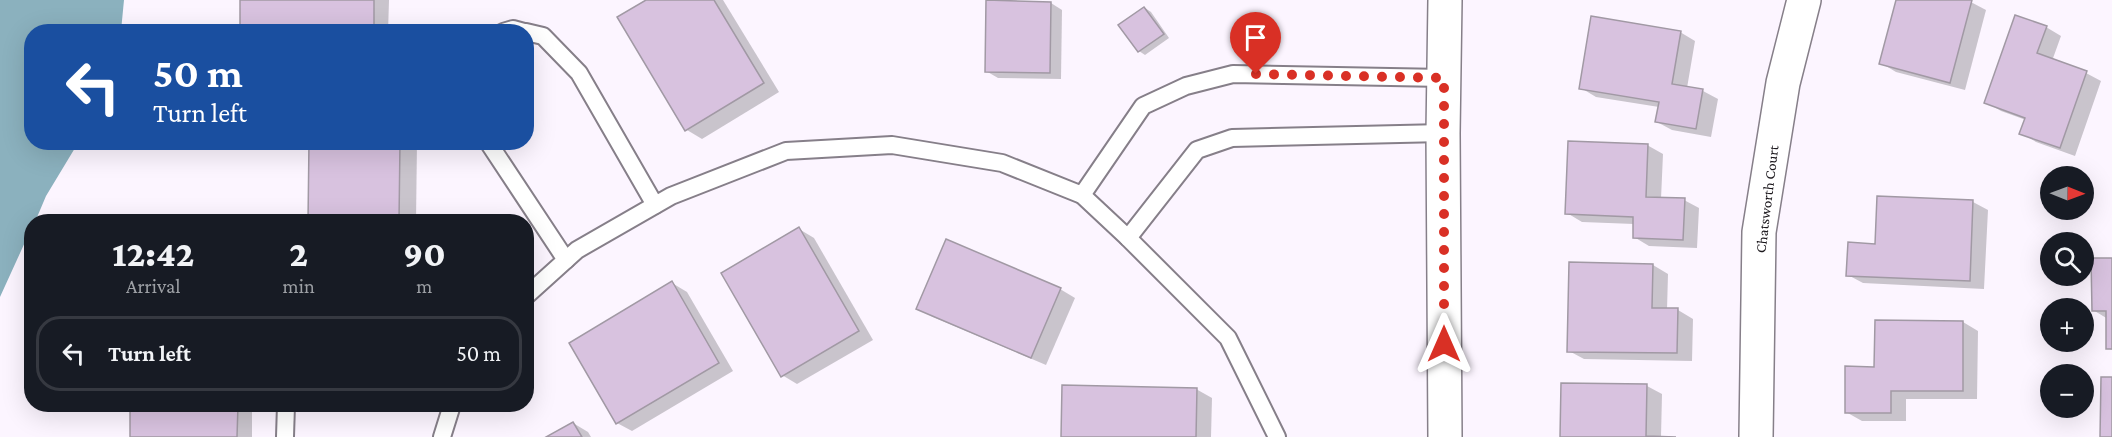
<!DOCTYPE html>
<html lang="en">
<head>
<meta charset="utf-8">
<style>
  :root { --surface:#171b24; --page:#242831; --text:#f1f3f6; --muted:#9ea1a6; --line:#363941 }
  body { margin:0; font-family:"Crimson Pro",serif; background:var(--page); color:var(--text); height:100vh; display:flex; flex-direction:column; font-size:22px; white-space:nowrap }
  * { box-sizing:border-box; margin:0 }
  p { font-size:20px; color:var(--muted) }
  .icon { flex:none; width:33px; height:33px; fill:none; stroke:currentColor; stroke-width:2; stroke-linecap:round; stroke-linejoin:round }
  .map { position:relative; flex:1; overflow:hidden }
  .side { position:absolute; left:24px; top:214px; width:510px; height:198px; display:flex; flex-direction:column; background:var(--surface); border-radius:24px; box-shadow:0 6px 24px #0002 }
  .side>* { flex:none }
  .hud { position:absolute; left:24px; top:24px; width:510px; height:126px; border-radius:24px; box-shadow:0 6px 24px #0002; background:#1a4fa0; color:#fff; overflow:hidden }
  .needle { width:39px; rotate:91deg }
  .fabs { position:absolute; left:2040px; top:166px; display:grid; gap:12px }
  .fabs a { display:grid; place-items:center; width:54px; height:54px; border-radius:50%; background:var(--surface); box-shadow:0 6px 24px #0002; font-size:30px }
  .pin { position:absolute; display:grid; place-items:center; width:51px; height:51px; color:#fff; margin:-62px -26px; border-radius:50% 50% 50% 0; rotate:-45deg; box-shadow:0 0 6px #0007 }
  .pin .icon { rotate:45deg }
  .me { position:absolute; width:66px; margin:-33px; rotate:0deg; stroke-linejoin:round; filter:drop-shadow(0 0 4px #0008) }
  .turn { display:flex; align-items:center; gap:21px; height:126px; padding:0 30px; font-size:27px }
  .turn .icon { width:78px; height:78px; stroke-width:2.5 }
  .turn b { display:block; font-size:42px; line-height:51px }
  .eta { display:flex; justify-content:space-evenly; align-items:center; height:102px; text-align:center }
  .eta b { font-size:36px; font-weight:800; line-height:42px }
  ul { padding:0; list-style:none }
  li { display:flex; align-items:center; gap:18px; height:75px; margin:0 12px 9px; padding:0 18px; border:3px solid var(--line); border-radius:24px }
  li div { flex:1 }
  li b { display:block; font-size:22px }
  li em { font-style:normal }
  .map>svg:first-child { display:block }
  .water { fill:#8bb1be }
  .shadow { fill:#0003 }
  .building { fill:#d8c2df; stroke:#a199a4; stroke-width:1.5 }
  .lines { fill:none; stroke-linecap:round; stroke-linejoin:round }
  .lane-casing { stroke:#867f89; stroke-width:20 }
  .street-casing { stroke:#867f89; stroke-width:36 }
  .secondary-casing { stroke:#867f89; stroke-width:36 }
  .lane { stroke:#fff; stroke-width:16 }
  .street { stroke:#fff; stroke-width:33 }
  .secondary { stroke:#fff; stroke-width:33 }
  .route { stroke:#d93025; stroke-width:10; stroke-dasharray:0 18 }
  .labels { text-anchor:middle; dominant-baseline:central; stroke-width:6; stroke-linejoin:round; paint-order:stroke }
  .street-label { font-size:15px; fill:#1d191e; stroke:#fff }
</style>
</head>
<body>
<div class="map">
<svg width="2112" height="437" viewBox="0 0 2112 437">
  <rect width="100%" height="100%" fill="#fcf5ff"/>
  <path class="water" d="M0 0H124L121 31 32 32V142L78 143 46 196 35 222H32L31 229 0 297Z"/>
  <g class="shadow">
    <path d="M242 0H389L388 32H241Z"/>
    <path d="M649 0H723L779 92 702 139 687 130Z"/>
    <path d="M1898 0H1967L1986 10 1965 90 1896 72 1881 63Z"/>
    <path d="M1051 3 1062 10 1061 79 998 78 986 71Z"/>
    <path d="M1145 8 1151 12 1169 38 1145 55 1139 51Z"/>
    <path d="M2046 27 2061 36 2052 61 2086 73 2101 81 2075 156 2036 142 2021 133 2026 120 2001 111 1986 102Z"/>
    <path d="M1680 32 1695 41 1687 88 1703 91 1718 99 1711 137 1672 130 1657 122 1659 107 1596 97 1581 88Z"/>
    <path d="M310 142H417L416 222H310Z"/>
    <path d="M1647 145 1663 154 1661 199 1684 200 1699 208 1697 248 1649 246 1634 237V224L1582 222 1567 213Z"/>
    <path d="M1879 197 1973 202 1988 210 1984 289 1863 283 1848 275 1877 245Z"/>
    <path d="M799 229 814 238 873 340 797 384 782 375Z"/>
    <path d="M2112 259V350L2108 348V319L2093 310Z"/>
    <path d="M1653 265 1668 274 1667 310H1678L1693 319 1692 361 1584 359 1569 351Z"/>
    <path d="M672 283 687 292 733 371 632 431 617 423Z"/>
    <path d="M1060 289 1075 298 1046 365 933 317 918 309Z"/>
    <path d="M1876 322H1963L1978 331 1977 399H1906V421H1862L1846 412 1876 368Z"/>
    <path d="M1647 386 1662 394 1661 437H1561Z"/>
    <path d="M1196 389 1212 398 1211 437H1063Z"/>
    <path d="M132 405H252V437H131Z"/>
    <path d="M573 423 588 432 591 437H549Z"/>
  </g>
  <g class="building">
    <rect x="240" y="0" width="134" height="32"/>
    <path d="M646 0H714L764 83 685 131 617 17Z"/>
    <path d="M986 0 1051 2 1050 73 985 72Z"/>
    <path d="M1896 0H1972L1950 83 1879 64Z"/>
    <path d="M1144 7 1164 34 1138 52 1118 25Z"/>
    <path d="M2015 15 2047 26 2037 53 2087 71 2060 148 2019 134 2025 118 1984 103Z"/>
    <path d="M1591 16 1681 31 1672 84 1703 89 1696 129 1655 122 1659 102 1579 89Z"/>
    <path d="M1568 141 1648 144 1646 197 1685 198 1683 240 1633 238V217L1565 214Z"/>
    <path d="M309 142H400L399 222H308Z"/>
    <path d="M1877 196 1973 200 1970 281 1846 276 1848 242 1875 244Z"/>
    <path d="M799 227 859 331 781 377 721 273Z"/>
    <path d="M946 239 1061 288 1031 358 916 309Z"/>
    <path d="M2091 258H2112V349H2106V311H2092Z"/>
    <path d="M1569 262 1653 264 1652 308H1678L1677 353 1567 352Z"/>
    <path d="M672 281 719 363 616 424 569 343Z"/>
    <path d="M1875 320 1963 321V391H1891V413H1845V366L1874 367Z"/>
    <path d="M2101 377H2112V437H2100Z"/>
    <path d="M1561 383 1647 384 1646 436 1676 437H1560Z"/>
    <path d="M1062 385 1197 388 1196 437H1061Z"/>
    <path d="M130 405H238L237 437H130Z"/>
    <path d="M573 422 582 437H546Z"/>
  </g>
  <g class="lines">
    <defs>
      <g id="lane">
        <path d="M503 32 513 29 524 32"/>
        <path d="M526 32 543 36 579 73 655 205"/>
        <path d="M488 142 566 260"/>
        <path d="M1082 195 1143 106 1186 86 1233 74 1444 78"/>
        <path d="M1128 238 1197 150 1232 138 1443 133"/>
        <path d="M526 296 577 250 671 196 786 151 892 145 1002 163 1082 195 1128 238 1228 338 1277 437"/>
        <path d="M285 437 286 405"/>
        <path d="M442 437 452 405"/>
      </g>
      <path id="street" d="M1756 437 1759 232 1783 83 1804 0"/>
      <path id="secondary" d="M1445 0 1443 133 1445 437"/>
    </defs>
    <use href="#lane" class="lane-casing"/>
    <use href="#street" class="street-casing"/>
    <use href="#secondary" class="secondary-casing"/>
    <use href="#lane" class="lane"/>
    <use href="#street" class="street"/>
    <use href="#secondary" class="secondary"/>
  </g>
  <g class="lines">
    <path class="route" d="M1256 74 1444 78V344"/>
  </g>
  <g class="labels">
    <g class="street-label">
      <text transform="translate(1767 199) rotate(-83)">Chatsworth Court</text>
    </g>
  </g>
</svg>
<div class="fabs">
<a><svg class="needle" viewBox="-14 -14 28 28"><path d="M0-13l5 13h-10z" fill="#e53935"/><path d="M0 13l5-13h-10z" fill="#9ea1a6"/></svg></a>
<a><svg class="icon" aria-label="search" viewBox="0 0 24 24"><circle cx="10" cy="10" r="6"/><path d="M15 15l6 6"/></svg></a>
<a>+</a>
<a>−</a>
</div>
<div class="pin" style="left:1256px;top:74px;background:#d93025"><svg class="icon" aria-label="arrive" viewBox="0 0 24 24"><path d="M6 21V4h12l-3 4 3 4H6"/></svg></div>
<svg class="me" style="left:1444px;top:344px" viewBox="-20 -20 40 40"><path d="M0-17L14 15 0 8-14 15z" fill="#d93025" stroke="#fff" stroke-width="4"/></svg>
<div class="hud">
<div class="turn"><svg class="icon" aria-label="left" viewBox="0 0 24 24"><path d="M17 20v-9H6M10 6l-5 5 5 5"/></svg><div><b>50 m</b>Turn left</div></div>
</div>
<section class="side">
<div class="eta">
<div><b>12:42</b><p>Arrival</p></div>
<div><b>2</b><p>min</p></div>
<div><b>90</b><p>m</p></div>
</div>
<ul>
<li><svg class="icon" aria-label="left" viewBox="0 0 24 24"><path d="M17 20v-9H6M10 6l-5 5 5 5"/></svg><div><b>Turn left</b></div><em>50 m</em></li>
</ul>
</section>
</div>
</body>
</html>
